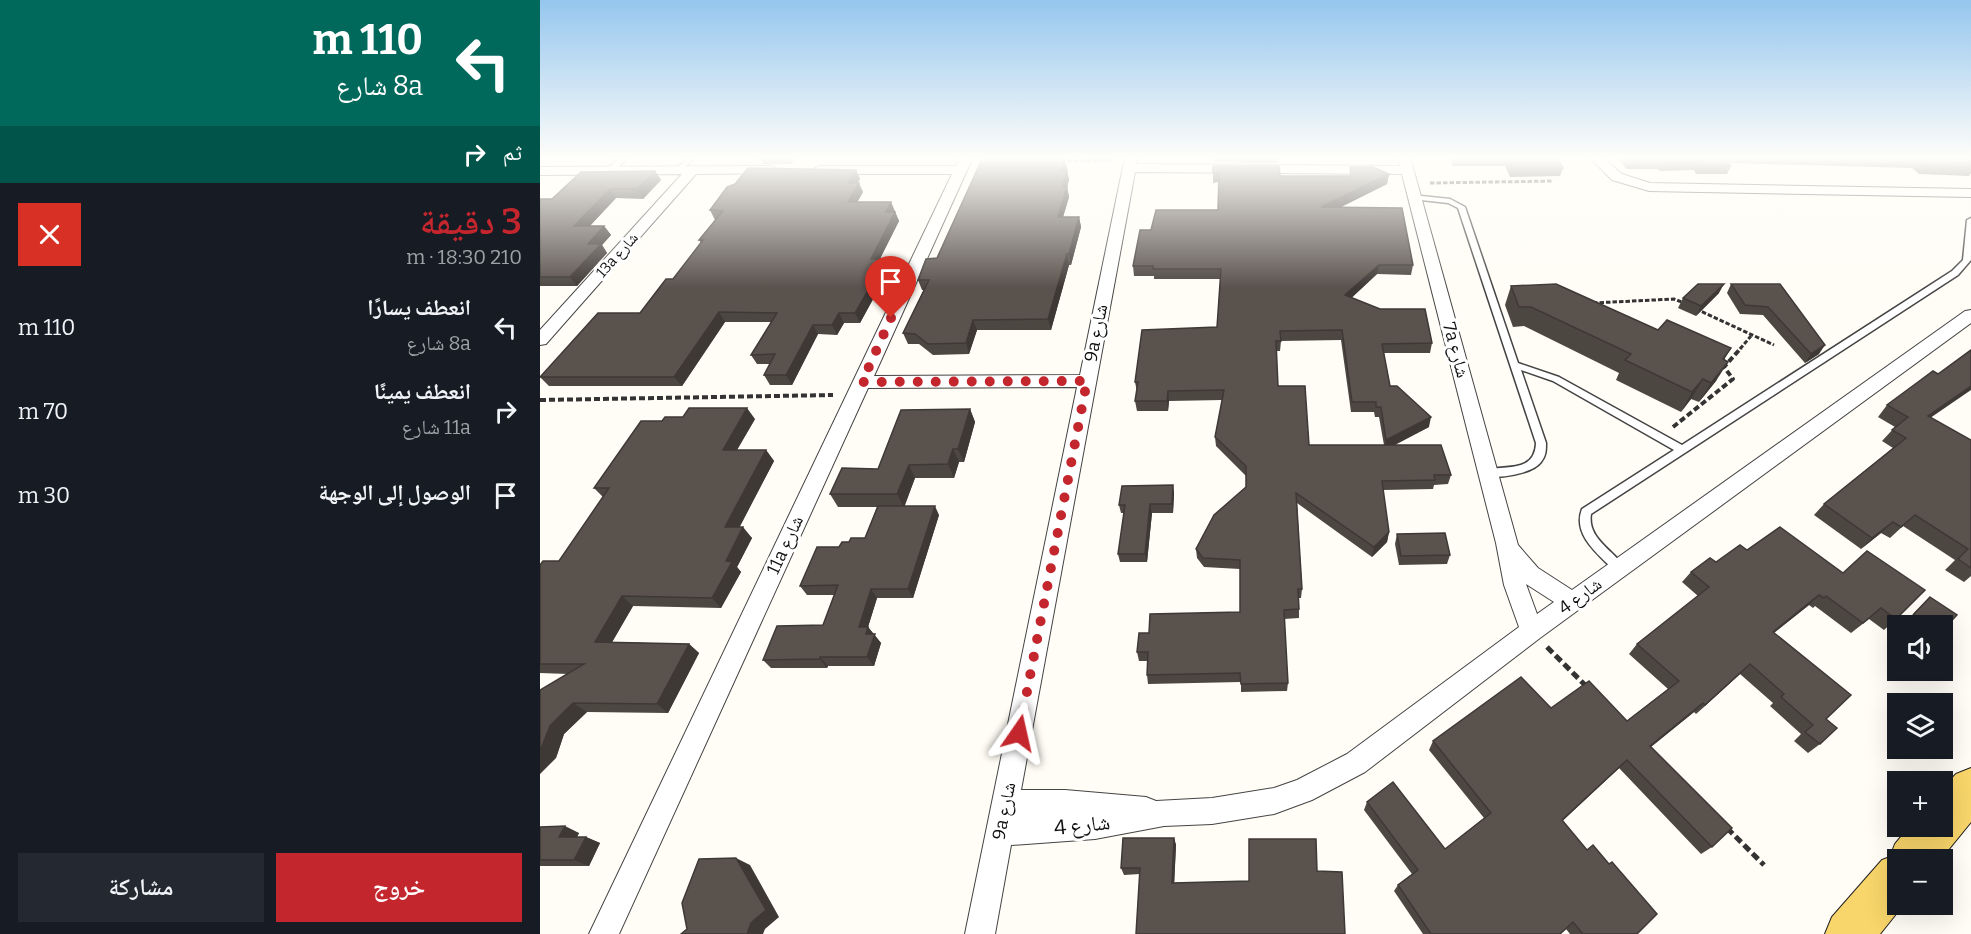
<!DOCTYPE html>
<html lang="ar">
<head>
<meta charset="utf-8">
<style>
  :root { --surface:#171b24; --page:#242831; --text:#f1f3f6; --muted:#9ea1a6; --accent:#c4262e }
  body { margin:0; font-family:Bitter,"Noto Naskh Arabic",serif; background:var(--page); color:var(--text); direction:rtl; height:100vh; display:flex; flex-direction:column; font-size:22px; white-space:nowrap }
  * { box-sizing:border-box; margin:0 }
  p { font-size:20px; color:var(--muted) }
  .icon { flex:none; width:33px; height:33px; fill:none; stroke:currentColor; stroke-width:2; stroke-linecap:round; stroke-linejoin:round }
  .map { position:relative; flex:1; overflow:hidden; direction:ltr }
  .panel { display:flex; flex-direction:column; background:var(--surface); width:540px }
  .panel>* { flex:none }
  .guide { background:#00695c; color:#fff; overflow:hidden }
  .buttons { position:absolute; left:1347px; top:615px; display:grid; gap:12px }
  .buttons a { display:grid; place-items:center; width:66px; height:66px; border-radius:0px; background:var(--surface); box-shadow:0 6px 24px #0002; font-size:30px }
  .pin { position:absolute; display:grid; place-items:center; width:51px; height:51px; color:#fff; margin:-62px -26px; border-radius:50% 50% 50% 0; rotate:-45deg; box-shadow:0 0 6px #0007 }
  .pin .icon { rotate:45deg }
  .me { position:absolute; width:66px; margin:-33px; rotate:11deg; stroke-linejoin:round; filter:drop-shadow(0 0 4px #0008) }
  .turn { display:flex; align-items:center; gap:21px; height:126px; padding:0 18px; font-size:27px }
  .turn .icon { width:78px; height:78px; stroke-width:2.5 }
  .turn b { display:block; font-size:42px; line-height:51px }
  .then { display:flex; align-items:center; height:57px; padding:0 18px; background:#0003; gap:12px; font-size:22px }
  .round { display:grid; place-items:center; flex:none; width:63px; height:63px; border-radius:0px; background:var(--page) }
  .summary { display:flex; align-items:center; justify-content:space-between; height:102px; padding:0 18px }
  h1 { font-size:36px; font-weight:600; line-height:45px; color:var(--accent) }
  .primary-button { display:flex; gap:12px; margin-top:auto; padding:12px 18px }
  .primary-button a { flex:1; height:69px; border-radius:0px; background:var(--accent); color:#fff; font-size:24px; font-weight:600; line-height:69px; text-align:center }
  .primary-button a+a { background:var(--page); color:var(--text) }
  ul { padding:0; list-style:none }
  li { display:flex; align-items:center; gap:18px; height:84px; padding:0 18px }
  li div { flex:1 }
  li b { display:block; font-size:22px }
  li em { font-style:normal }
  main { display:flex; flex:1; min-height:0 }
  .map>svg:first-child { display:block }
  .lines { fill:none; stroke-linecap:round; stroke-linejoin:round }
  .lane-casing { stroke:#444; stroke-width:3 }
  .street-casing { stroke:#444; stroke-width:2 }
  .primary-casing { stroke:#222; stroke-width:2 }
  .path-far2 { stroke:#333; stroke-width:3; stroke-dasharray:4.5 2; stroke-linecap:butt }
  .path-far1 { stroke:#333; stroke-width:4; stroke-dasharray:6 3; stroke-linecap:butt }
  .path { stroke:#333; stroke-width:5; stroke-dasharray:8 4; stroke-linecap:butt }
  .lane { fill:#fff; fill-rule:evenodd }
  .street { fill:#fff; fill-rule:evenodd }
  .primary { fill:#f9d66b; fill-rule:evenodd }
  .wall { fill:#4d4742; fill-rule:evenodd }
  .shaded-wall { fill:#3f3936 }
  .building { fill:#5a524d; stroke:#3f3936; stroke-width:1.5 }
  .route { stroke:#c4262e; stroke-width:10; stroke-dasharray:0 18 }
  .labels { text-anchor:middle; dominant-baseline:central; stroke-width:6; stroke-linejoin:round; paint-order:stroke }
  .far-street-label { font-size:15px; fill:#111; stroke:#fff }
  .street-label { font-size:18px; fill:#111; stroke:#fff }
  .near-street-label { font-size:21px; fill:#111; stroke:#fff }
</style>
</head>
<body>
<main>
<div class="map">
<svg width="1431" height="934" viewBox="0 0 1431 934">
  <rect width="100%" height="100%" fill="#fffdf5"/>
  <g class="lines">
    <defs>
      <g id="lane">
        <path d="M81 157H88L73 173H67V169Z"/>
        <path d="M148 157H155L141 171H137V169Z"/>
        <path d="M872 195 910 199 925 207 978 363 1019 377 1142 445 1412 271 1423 260 1427 220 1431 218V260L1418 275 1051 514C1047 539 1074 550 1085 568L1083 571 1079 573 1075 571C1059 555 1032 535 1042 509L1134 450 1013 381 981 370 1006 443C1006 450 1006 456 1001 462 992 474 958 479 944 476L943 473 944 470C965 465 995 473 996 443L918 208 908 203 872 199Z"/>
      </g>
      <g id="street">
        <path d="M421 157H433L334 376 540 375 585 157H597L596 164 860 166 858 157H870L978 545 998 568 1032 590 1425 311 1431 310V323L1000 638 825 772 772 800 734 814 672 824 624 826 555 839 471 845 455 934H425L537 387 328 388 79 934H49L412 174H279L272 170 279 166H416ZM595 172 862 174 956 543 964 585 979 627 807 754 757 780 734 788 672 798 616 801 606 797 525 790H481ZM986 584 1014 602 997 614Z"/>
        <path d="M1049 157H1062L1082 174 1110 183 1431 189V197L1109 191 1072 180Z"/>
        <path d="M232 166 239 170 237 173 156 174 6 344 0 345V330L142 174 0 175V167Z"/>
      </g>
      <path id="primary" d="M1431 768V822L1400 860H1358V904H1364L1340 934H1285L1292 917 1342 860 1350 857 1355 844 1370 826H1402V789L1416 774Z"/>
    </defs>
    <use href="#lane" class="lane-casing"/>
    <use href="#street" class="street-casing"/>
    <use href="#primary" class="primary-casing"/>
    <g class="path-far2">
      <path d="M521 161 574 160"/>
      <path d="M890 183 1013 181"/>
      <path d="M1053 303 1134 299 1144 303"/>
      <path d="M1156 309 1234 345"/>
      <path d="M1200 349 1211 336"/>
    </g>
    <g class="path-far1">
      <path d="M0 400 293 395"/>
      <path d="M1133 427 1193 379 1184 367 1201 348"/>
    </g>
    <g class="path">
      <path d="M1007 647 1046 686"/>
      <path d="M1187 828 1224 865"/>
    </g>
    <use href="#lane" class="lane"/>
    <use href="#street" class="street"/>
    <use href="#primary" class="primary"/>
  </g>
  <g class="wall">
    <path d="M257 157 251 164H223L221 159Z"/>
    <path d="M443 157H507V158L527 168 526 170H527L529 180 527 187 529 197 523 217H539L541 227 531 265H529L511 330H437L429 354 393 355 379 344H368L363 333 384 290H382L378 280 397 258Z"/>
    <path d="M673 157H738V163L674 162Z"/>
    <path d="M910 157H1017L1023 168 1020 176 970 177 965 166H913Z"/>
    <path d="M1078 157H1431V173L1429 176 1379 174 1372 168 1188 163 1191 166 1187 174H1156L1154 170 1120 171 1118 169H1086Z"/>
    <path d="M673 166 740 176H810V167L849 174 847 184 799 208 873 265 871 275 837 274 811 298 892 343 890 353H844L850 386 889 427 855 445 911 475 908 484 894 485 893 489 843 490 849 532 847 542 832 557 757 503 762 589 761 598H759V618L744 619 748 683 747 691 701 692V682L608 684 607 675V661H599L597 652 609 633 700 612V569L664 567 657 558 656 549 706 487V476L676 446 675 437 682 400 629 401 628 411H597L595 401 597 392 595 382 677 327 681 279H614V276H594L593 266 611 230 678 210 679 182 673 183ZM801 340 811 412H834L835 417H839L844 445H769L738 386 736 351H740L741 341Z"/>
    <path d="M316 170 320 179 317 183 323 192 317 202H351L359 221 340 259H346L350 268 320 323H304L297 335 278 334 252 385H230L224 375 230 364H217L211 355 231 322H185L142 386H9L0 377 100 313 133 279 161 243 159 240 175 220 170 210Z"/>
    <path d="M115 171 121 180 103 199 76 198 50 226H64L71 235 62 245 67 253 37 286H0V199H12Z"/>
    <path d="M1191 284H1240L1279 354 1265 363 1223 315 1200 314 1187 293Z"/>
    <path d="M971 286 1118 330 1191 348 1184 360 1176 381 1159 402 1151 399 1141 412 1076 380 1079 373 984 326 973 327 965 305Z"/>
    <path d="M1179 293 1156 316 1138 308 1143 298Z"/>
    <path d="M1347 405 1391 418 1431 440V576L1424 582 1405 570 1415 560 1363 526 1350 538 1341 533 1321 549 1274 515 1284 504 1353 448 1342 441 1355 427 1338 417Z"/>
    <path d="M430 409 435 422 424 462H419L414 478H375L364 506 399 515 373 598H337L328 627 341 643 334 666H288L287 668H231L223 660 283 625 294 595H267L260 586 299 547 325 538 337 507H298L290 494 338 469Z"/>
    <path d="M215 419 197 450H226L234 461 199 527 212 538 197 567 201 572 181 608 93 606 72 642 149 644 159 653 128 713 47 712 24 734 16 758 28 674 0 673V565L19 561 63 497 54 488Z"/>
    <path d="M633 485 634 494 633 513H612L607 562H580L578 554 584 513H581L579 505Z"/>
    <path d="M1240 527 1356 619 1344 630 1329 619 1311 633 1275 606 1273 608 1269 605 1234 633 1286 719 1280 744 1268 753 1254 741 1261 734 1230 706 1233 703 1200 674 1156 714 1154 712 1111 747 1172 847 1161 854 1079 768 1022 821 1097 934H1030L1026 929 1020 934H883L854 891 858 885 872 874 824 810 827 802 905 849 944 818 889 750 893 741 1011 708 1087 721 1128 689 1089 654 1097 644 1158 596 1142 582 1151 572 1207 550Z"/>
    <path d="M857 534 910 555 907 564 859 565 855 544Z"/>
    <path d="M1390 597 1402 626H1378L1368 619Z"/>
    <path d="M0 827 39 833 37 837H46L60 843 49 866H0Z"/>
    <path d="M634 838 636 845 634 883 709 881 777 871 805 934 600 874 584 875 581 868Z"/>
  </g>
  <g class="shaded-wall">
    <path d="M251 157H257L251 164 249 159Z"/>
    <path d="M525 158 527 168 523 180 521 170Z"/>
    <path d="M316 170 320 179 312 192 308 183Z"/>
    <path d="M527 170 529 180 524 197 522 187Z"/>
    <path d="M115 171 121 180 103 199 97 189Z"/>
    <path d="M849 174 847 184 781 217V207Z"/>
    <path d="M319 183 323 192 312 212 308 202Z"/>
    <path d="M527 187 529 197 520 227 518 217Z"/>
    <path d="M70 189 76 198 41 235 34 226Z"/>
    <path d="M351 202 355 212H346Z"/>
    <path d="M355 212 359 221 335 268 331 259Z"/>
    <path d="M539 217 541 227 531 265 529 254Z"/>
    <path d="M64 226 71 235 62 245 67 253 37 286 30 277 48 244Z"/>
    <path d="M527 254 529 265 511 330 508 319Z"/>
    <path d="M346 259 350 268 320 323 315 313Z"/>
    <path d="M839 265 837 274 804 305 805 295Z"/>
    <path d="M1184 284 1179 293 1156 316 1161 306Z"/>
    <path d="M179 312 185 322 142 386 134 377Z"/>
    <path d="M299 313 304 323 297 335 292 325Z"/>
    <path d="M433 320 437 330 429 354 426 343Z"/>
    <path d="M273 325 278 334 252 385 246 375Z"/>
    <path d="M1285 345 1279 354 1265 363 1271 354Z"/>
    <path d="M1188 362 1176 381 1159 402 1171 383Z"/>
    <path d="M1163 379 1151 399 1141 412 1152 392Z"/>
    <path d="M1431 386V390L1377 427 1388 416Z"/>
    <path d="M628 391 629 401 628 411 627 401Z"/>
    <path d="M207 408 215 419 191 460 183 450Z"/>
    <path d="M430 409 435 422 424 462 418 449Z"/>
    <path d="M891 417 889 427 844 450 846 440Z"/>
    <path d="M413 449 419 462 414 478 408 464Z"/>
    <path d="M226 450 234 461 194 538 185 527Z"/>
    <path d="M369 465 375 478 364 508 357 494Z"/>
    <path d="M633 485 634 494 633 513 632 504Z"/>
    <path d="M610 504 612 513 607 562 605 554Z"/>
    <path d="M395 506 399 515 373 598 368 589Z"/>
    <path d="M1353 522 1341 533 1321 549 1332 538Z"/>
    <path d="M203 527 212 538 197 567 201 572 181 608 172 598 186 561Z"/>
    <path d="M849 532 847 542 832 557 834 547Z"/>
    <path d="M331 589 337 598 328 627 341 643 334 666 327 657 319 627Z"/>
    <path d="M1279 595 1269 605 1222 642 1233 632Z"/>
    <path d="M82 596 93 606 67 651 55 642Z"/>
    <path d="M149 644 159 653 128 713 117 704Z"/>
    <path d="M280 657 288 666 287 668 280 659Z"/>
    <path d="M1210 664 1200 674 1156 714 1165 705Z"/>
    <path d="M33 703 47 712 24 734 16 758 0 774V751L10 726Z"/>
    <path d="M1163 703 1154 712 1102 754 1110 746Z"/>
    <path d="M1087 760 1079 768 1015 828 1022 820Z"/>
    <path d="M25 826 39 833 34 843 19 837Z"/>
    <path d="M46 837 60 843 49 866 34 860Z"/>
    <path d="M634 838 636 845 634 889 632 883Z"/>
    <path d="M196 858 210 865 239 917 225 929 223 934H207Z"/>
  </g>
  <g class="building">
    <path d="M223 157H251L249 159H221Z"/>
    <path d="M443 157 525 158 521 170H527L522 187H527L518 217H539L529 254H527L508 319 433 320 426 343 388 344 375 334 363 333 389 280H378L386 259 397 258Z"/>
    <path d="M915 157H1017L1023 168H972L967 157Z"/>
    <path d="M1087 157H1184L1191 166 1160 165 1157 162H1123L1122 160 1089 161Z"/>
    <path d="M1296 157H1431V167L1385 166 1377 159Z"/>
    <path d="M673 166H739L740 176H811L810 167H833L849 174 781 207 862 208 873 265H839L805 295 840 309H885L892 343 842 344 850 386H857L891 417 846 440 841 407H836V402H812L802 330 740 331 741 341H736L738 386H765L769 445H901L911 475H894L895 480 842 481 849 532 834 547 756 493 762 589H758L759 609 744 610 748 683 701 684 700 673 607 675 608 652H597L599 633H609L610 614 700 612V560L663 558 656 549 674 515 706 487V466L675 437 684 390 628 391 627 401H595L598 382H595L602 330 677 327 681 269H613V266H593L600 230H611L616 210H678L679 173H673Z"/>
    <path d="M208 168 316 170 308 183H319L308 202H351L346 212H355L331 259H346L315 313H299L292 325H273L246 375H224L235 354 211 355 237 313 179 312 134 377H0L58 313H100L126 279H133L163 240H159L183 211 170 210 187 187 195 184Z"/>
    <path d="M115 171 97 189H70L34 226H64L48 244H61L30 277H0V199H12L41 172Z"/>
    <path d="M1016 284 1118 330 1127 320 1191 348 1183 359 1188 362 1171 383 1163 379 1152 392 1085 360 1091 354 991 307H979L971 286Z"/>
    <path d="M1158 284H1184L1161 306 1143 298Z"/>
    <path d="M1191 284H1240L1285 345 1271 354 1228 307 1205 305Z"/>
    <path d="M1431 350V386L1388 416 1431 440V568L1418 559 1428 549 1375 515 1361 527 1353 522 1332 538 1284 504 1366 438 1352 430 1368 417 1347 405 1378 382 1393 371 1398 374Z"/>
    <path d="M149 408H207L183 450H226L185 527H203L186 561 192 562 172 598 82 596 55 642 149 644 117 704 33 703 10 726 0 751V690L44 664H0V565L3 561H19L69 488H54L101 421H122L125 417H143Z"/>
    <path d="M430 409 418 449H413L408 464 369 465 357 494H290L302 468 338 469 361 410Z"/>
    <path d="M633 485 632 504H610L605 554H578L585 505H579L582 486Z"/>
    <path d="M338 506H395L368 589H331L319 627H328L326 634H335L327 657H280V659L223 660 237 626 283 625 298 585 260 586 277 547H299L302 542H309L311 538H325Z"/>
    <path d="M1240 527 1303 573 1327 551 1385 590 1356 619 1341 608 1323 623 1286 596 1284 598 1279 595 1233 632 1311 695 1286 719 1297 728 1280 744 1265 732 1273 725 1241 697 1244 694 1210 664 1165 705 1163 703 1110 746 1192 828 1172 847 1087 760 1022 820 1047 850 1053 845 1069 864 1072 862 1117 914 1097 934H1043L1033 922 1020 934H891L858 885 878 870 827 802 853 782 905 849 951 813 893 741 981 677 1011 708 1049 681 1087 721 1139 681 1097 644 1169 587 1151 572 1170 558 1176 562 1200 545 1207 550Z"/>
    <path d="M905 533 910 555 861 556 857 534Z"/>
    <path d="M1390 597 1417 615 1402 631V626H1391L1374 614Z"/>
    <path d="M25 826 19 837H46L34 860H0V827Z"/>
    <path d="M583 838H634L632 883 709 881V839H776L777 871 802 872 805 934H596L600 868H581Z"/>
    <path d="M196 858 226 910 211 923 207 934H141L147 929 142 903 159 859Z"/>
  </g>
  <linearGradient id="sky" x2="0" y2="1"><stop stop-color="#95c6ee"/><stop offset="0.55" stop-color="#fffefa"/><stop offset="1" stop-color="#fffefa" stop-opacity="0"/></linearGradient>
  <rect width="1431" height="288" fill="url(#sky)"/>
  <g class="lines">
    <path class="route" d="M351 318 322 382 547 381 479 733"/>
  </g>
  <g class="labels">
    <g class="far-street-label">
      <text transform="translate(77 255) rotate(-48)">13a شارع</text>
    </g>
    <g class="street-label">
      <text transform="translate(556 333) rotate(-79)">9a شارع</text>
      <text transform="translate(916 350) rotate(75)">7a شارع</text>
      <text transform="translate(245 545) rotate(-65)">11a شارع</text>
      <text transform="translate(1040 596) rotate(-36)">شارع 4</text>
      <text transform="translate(464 811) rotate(-79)">9a شارع</text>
    </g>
    <g class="near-street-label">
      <text transform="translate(542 825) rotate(-6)">شارع 4</text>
    </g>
  </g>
</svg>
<div class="buttons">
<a><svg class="icon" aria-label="sound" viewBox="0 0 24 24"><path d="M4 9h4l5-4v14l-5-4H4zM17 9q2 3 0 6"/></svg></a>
<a><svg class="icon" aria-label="layers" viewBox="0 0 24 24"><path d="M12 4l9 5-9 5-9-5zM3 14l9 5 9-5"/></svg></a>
<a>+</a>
<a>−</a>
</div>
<div class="pin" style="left:351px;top:318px;background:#d93025"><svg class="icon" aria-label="arrive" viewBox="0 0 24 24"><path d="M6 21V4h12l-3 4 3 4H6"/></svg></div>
<svg class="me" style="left:479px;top:733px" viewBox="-20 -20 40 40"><path d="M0-17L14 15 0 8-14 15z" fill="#c4262e" stroke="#fff" stroke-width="4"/></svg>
</div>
<section class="panel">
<div class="guide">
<div class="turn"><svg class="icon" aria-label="left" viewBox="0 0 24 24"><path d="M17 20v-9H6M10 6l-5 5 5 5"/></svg><div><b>110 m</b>8a شارع</div></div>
<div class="then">ثم<svg class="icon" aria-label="right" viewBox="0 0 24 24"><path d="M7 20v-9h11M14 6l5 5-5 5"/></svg></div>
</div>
<div class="summary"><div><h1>3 دقيقة</h1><p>210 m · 18:30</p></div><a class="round" style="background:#d93025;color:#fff"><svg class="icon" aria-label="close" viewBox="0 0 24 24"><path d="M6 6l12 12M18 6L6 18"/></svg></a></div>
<ul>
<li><svg class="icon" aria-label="left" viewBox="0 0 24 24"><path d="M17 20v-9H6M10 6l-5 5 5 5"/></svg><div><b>انعطف يسارًا</b><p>8a شارع</p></div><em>110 m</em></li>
<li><svg class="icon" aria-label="right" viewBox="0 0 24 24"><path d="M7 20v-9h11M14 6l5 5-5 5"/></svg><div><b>انعطف يمينًا</b><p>11a شارع</p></div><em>70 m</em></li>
<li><svg class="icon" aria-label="arrive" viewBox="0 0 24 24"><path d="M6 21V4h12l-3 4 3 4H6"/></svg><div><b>الوصول إلى الوجهة</b></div><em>30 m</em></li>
</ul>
<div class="primary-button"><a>خروج</a><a>مشاركة</a></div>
</section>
</main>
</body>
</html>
